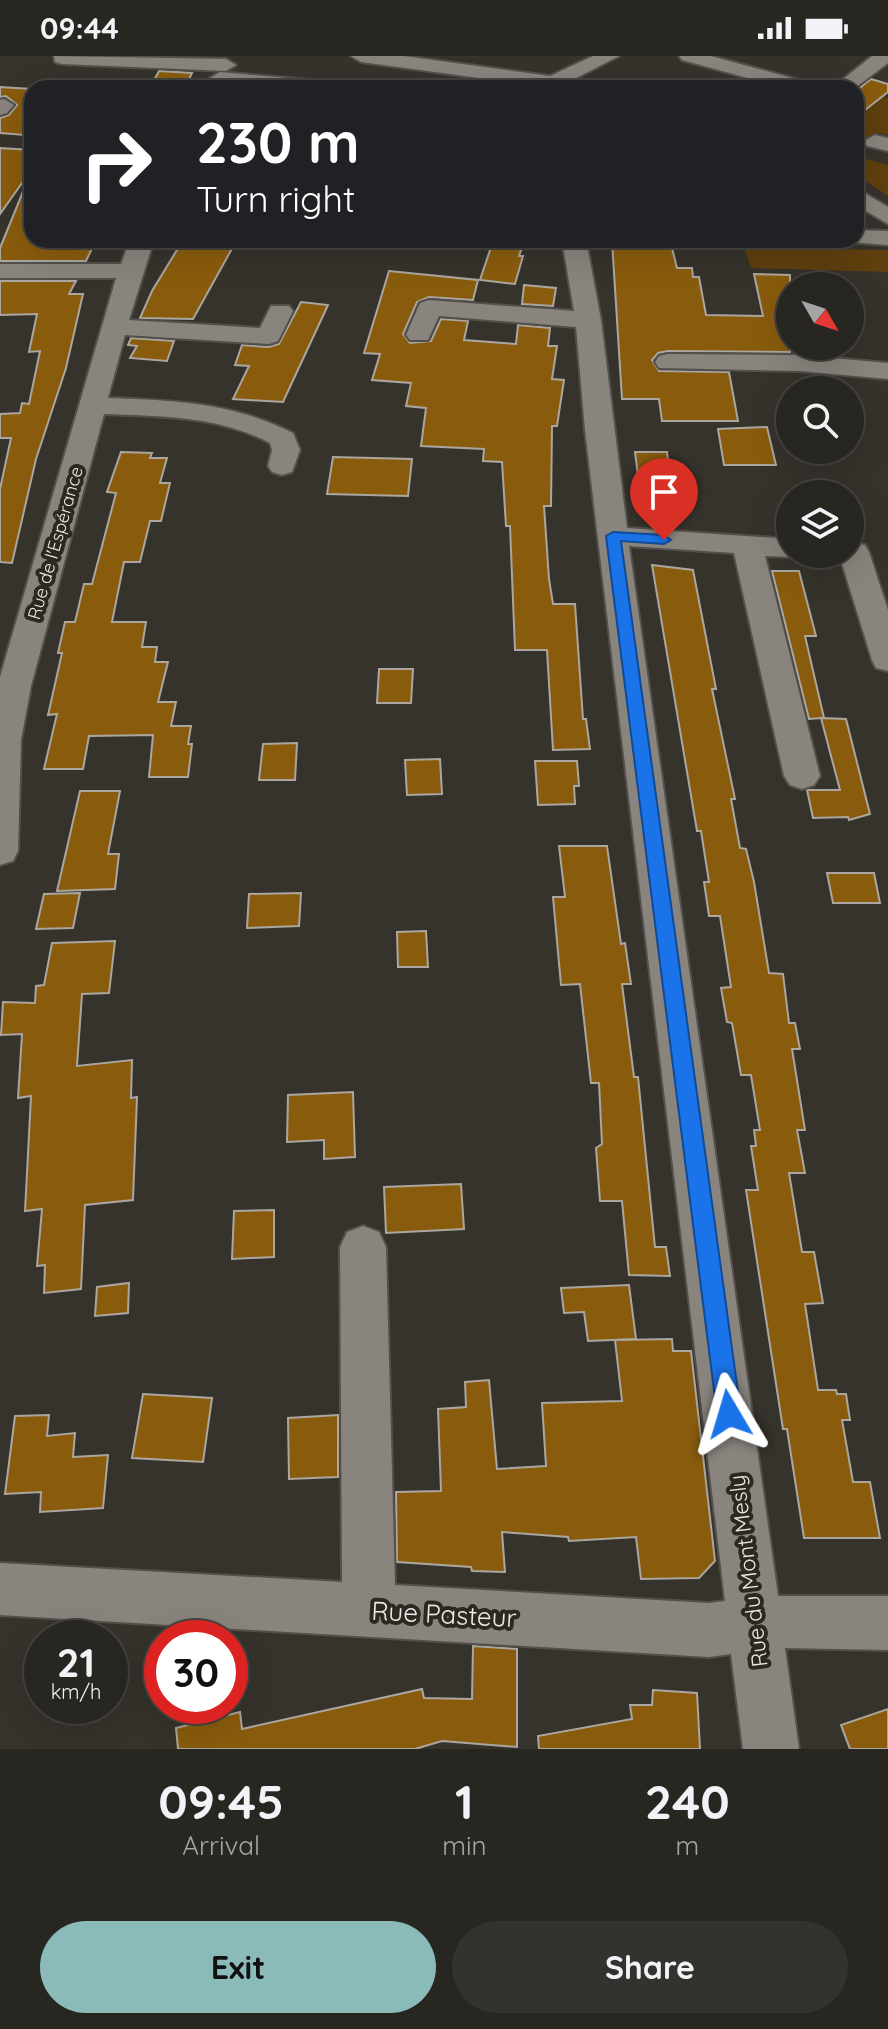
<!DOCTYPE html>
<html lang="en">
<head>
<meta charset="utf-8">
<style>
  :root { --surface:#282621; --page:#34322e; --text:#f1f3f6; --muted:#a5a5a5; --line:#44433f; --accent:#8bbbb9 }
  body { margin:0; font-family:Quicksand,sans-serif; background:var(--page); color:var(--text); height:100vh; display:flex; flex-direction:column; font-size:30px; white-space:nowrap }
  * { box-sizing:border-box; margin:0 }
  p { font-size:26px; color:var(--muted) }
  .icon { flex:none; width:44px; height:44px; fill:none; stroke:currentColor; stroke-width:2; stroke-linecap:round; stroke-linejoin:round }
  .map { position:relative; height:1693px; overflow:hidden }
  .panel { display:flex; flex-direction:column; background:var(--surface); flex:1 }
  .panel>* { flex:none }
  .top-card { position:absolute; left:24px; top:24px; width:840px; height:168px; border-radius:24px; box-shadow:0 8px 32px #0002,0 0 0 2px var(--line); background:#202124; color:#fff; overflow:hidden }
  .needle { width:52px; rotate:129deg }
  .controls { position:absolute; left:776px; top:216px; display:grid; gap:16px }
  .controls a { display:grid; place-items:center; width:88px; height:88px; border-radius:50%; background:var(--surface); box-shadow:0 8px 32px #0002,0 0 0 2px var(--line); font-size:40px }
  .speed { position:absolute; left:24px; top:1564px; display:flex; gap:16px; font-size:40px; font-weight:700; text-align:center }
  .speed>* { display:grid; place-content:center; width:104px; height:104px; border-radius:50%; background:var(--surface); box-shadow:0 8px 32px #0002,0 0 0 2px var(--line); line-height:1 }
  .speed small { font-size:20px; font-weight:400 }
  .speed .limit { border:12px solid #d22; background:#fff; color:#111 }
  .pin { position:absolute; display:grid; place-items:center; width:68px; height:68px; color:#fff; margin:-82px -34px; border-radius:50% 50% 50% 0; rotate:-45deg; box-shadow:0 0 8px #0007 }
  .pin .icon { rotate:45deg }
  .me { position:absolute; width:88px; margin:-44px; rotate:353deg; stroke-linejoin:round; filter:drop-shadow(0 0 6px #0008) }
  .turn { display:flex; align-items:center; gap:28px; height:168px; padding:0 40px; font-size:36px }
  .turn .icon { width:104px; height:104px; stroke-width:2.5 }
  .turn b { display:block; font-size:56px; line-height:68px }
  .eta { display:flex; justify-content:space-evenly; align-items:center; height:136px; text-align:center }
  .eta b { font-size:48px; font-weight:800; line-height:56px }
  .cta { display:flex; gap:16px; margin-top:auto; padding:16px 40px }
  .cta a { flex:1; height:92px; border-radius:48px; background:var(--accent); color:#111; font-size:32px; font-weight:800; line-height:92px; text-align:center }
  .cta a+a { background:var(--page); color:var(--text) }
  .status { display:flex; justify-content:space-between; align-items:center; height:56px; padding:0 40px; background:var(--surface); direction:ltr }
  .status svg { height:22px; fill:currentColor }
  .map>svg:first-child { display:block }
  .green { fill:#5f400e }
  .building { fill:#895c0d; stroke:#aba69f; stroke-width:2 }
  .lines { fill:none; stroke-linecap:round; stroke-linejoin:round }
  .minor-casing { stroke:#534f4b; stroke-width:4 }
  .minor { fill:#89847d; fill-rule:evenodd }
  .route { fill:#1a73e8; stroke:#114b97; stroke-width:2 }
  .labels { text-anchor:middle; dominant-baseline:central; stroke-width:8; stroke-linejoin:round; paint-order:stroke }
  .far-street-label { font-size:18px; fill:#edeae6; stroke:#2c2822 }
  .street-label { font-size:22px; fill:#edeae6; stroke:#2c2822 }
  .near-street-label { font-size:26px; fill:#edeae6; stroke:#2c2822 }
</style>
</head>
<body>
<div class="status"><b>09:44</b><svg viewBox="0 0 49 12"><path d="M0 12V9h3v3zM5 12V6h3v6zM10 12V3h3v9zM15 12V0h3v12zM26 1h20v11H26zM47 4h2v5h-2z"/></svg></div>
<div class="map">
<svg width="888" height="1693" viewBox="0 0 888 1693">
  <rect width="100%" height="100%" fill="#36322c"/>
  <g class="green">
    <path d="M865 35 888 42V79L879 77 856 95V61L879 43Z"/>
    <path d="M860 101 888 109V140L856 119V102Z"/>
    <path d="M744 191 888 194V216L751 212Z"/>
  </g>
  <g class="building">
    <path d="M159 15 192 17 185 32H150Z"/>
    <path d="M871 23 888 28V36L856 61V35Z"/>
    <path d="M0 31 32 33V70L25 79 0 77V62L9 59 17 49 6 40 0 41Z"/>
    <path d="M0 92 32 94V113L0 158Z"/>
    <path d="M31 116 32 184H96L86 205H0V192Z"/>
    <path d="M183 184H218L216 187 234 189 193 263 140 262 152 235Z"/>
    <path d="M670 184 677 212H692L693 221H699L706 259 763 260 754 218 790 219V296L668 295 658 297 652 304 659 315 729 316 738 365H662L659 343H622L612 185Z"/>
    <path d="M492 188 522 191 519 200H523L515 228 480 224Z"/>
    <path d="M389 215 478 224 473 244 429 241 417 246 403 278 410 287 431 285 441 263 468 265 464 284 516 288 518 269 550 272 548 290H557L552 323 564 324 557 370H552L551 450H544L549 523 553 548H575L583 663H586L590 693 553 694 547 594H515L510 470H506L502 406 483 405 484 393 421 390 426 352 406 350 411 327 372 324 380 298 364 297Z"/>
    <path d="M0 225H76L69 238H83L66 312 36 403 12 507 0 506V433L11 382H0V358L20 357 22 347 29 348 40 295 29 296 37 258 0 259Z"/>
    <path d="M524 229 556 232 553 250 522 248Z"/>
    <path d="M301 246 328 249 283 346 233 343 249 310 235 309 242 289 269 291 279 288Z"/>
    <path d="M131 282 174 285 167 305 130 302 137 290 128 289Z"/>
    <path d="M767 371 776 409H724L718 373Z"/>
    <path d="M121 396 152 397 150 402H167L160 427H170L161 465H150L140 506H124L112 566H146L142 591H157L155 606H168L158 646H176L171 670H191L188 688H192L188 721H149L153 679 89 680 83 713H44L57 658 48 659 62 597H58L65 566H75L84 528H92L116 437 107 436Z"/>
    <path d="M635 396H667L674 452H642Z"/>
    <path d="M333 401 412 403 408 440 327 438Z"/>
    <path d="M652 509 693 514 716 633H712L735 743H731L740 792 746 793 754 826 769 917 783 918 789 967H795L800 993H792L805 1074H797L805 1117H789L802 1196H814L823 1247 805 1248 818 1334H836L837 1338H846L850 1364H842L853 1426H870L880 1482H804L787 1373H783L746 1134H758L751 1090H756L754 1074H760L751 1019H741L732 967 727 966 721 932 731 931 720 860H709L704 826H709L701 775H697Z"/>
    <path d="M772 515H799L816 580H805L824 662H822L846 663 870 758 849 764 848 761 813 762 807 734H840L821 662 809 663Z"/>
    <path d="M379 613H413L411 647H377Z"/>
    <path d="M297 687 295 724H259L263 688Z"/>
    <path d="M440 703 442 738 407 739 405 704Z"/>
    <path d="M535 705H577L579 730H574L575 748 538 749Z"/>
    <path d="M80 735H120L108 798H119L115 833 57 835Z"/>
    <path d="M559 790H607L621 888 625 887 631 928H622L634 1021H638L655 1191H666L670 1220 629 1219 622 1145H600L596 1092 602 1088 599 1027H591L580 928 561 929 553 841H565Z"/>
    <path d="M827 817H874L880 847H833Z"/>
    <path d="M80 837 73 872 36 873 44 838Z"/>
    <path d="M301 837 299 870 247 872 249 838Z"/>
    <path d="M426 875 428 911H398L397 876Z"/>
    <path d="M115 885 109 937 82 938 77 1010 132 1004 131 1042 137 1041 133 1144 85 1149 81 1233 44 1237 45 1209 37 1210 42 1153 25 1155 31 1040 18 1042 22 978 1 979 3 946 35 947 36 930 44 929 52 887Z"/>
    <path d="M353 1036 355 1101 324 1103V1084L287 1086 288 1039Z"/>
    <path d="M461 1128 464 1173 386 1177 384 1131Z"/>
    <path d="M274 1154V1201L232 1203 234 1155Z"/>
    <path d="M129 1227 128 1257 95 1260 97 1231Z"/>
    <path d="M629 1229 636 1283 588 1285 584 1256 564 1257 561 1232Z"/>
    <path d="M672 1283 673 1295H691L715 1505 699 1522 641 1523 636 1481 569 1485 568 1481 502 1476 505 1516 472 1515 471 1511 397 1506 396 1436 441 1435 438 1353 466 1351 465 1326 489 1324 497 1413 546 1410 542 1347 622 1345 615 1284Z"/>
    <path d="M143 1338 212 1342 203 1406 132 1402Z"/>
    <path d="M49 1359 47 1380 75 1377 73 1401 108 1399 103 1452 40 1456 41 1436 5 1438 15 1360Z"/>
    <path d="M338 1359V1421L289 1423 288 1362Z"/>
    <path d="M473 1590 517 1593V1691L442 1685 415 1693H178L176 1672 240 1656 242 1673 422 1633 424 1642 472 1643Z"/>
    <path d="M653 1634 697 1637 700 1693H539L538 1680 632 1663 630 1649H652Z"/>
    <path d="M888 1653V1693H850L841 1669Z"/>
  </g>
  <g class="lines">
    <defs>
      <g id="minor">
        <path d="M54 0 226 3 236 9 226 15 62 8 55 6Z"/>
        <path d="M351 0H404L550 20 593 0H619L557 32H536L537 30 361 6Z"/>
        <path d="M679 0H711L814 28 817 32H784L682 4Z"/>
        <path d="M872 0H888V7L855 32H832Z"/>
        <path d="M220 16 333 26 343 32H265L213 26 210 22Z"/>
        <path d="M4 43 14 49 7 57 0 59V44Z"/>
        <path d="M875 79 888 82V95L867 90 864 85Z"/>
        <path d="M856 132 888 151V168L856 149Z"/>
        <path d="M856 174 888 175V189L848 186 846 184H856Z"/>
        <path d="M130 184H154L129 264 260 272 271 250H289L293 255 278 285 269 288 125 279 108 342C173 344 234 347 293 377L300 394 292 416 282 419 272 416 268 410 272 394 270 387C218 360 162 360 104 358L31 630 21 684 18 795 13 805 0 809V621L116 222H0V208H121Z"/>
        <path d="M562 184H586L601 264 627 472 790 483V498H801L790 501 765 500 820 720 814 729 802 733 790 729 784 720 734 497 629 490 778 1540H888V1594L785 1592 799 1693H743L731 1598 709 1601 0 1559V1507L342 1526 340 1191 347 1176 363 1170 379 1176 386 1191 395 1529 709 1547 725 1545 585 374 576 271 439 260 428 284H410L406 279 420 247 429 244 574 255Z"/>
        <path d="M668 298 799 299 888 307V323L799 315 659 312 655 306 659 300Z"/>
        <path d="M854 487 865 489 869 496 888 554V615L876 612 872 604 839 498H850V488Z"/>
      </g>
    </defs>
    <use href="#minor" class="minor-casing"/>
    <use href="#minor" class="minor"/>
  </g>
  <path class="route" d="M613 476 664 479 671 484 664 488 621 485 741 1358 737 1366 729 1369 720 1366 717 1358 606 480Z"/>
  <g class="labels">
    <g class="far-street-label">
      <text transform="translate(55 487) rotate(-74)">Rue de l'Espérance</text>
    </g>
    <g class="street-label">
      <text transform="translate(748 1515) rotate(-97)">Rue du Mont Mesly</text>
    </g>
    <g class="near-street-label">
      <text transform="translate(444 1558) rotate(3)">Rue Pasteur</text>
    </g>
  </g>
</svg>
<div class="controls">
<a><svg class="needle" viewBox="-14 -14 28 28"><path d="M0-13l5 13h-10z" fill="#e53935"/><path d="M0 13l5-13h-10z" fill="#a5a5a5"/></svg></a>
<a><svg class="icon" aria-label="search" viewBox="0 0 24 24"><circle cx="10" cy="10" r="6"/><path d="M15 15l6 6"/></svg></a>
<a><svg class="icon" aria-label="layers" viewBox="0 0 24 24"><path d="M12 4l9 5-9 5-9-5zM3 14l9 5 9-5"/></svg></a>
</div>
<div class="speed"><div>21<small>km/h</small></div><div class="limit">30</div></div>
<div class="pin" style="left:664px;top:484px;background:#d93025"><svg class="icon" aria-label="arrive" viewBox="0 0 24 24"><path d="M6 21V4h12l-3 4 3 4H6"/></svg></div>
<svg class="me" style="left:729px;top:1358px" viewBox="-20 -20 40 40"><path d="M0-17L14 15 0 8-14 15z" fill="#1a73e8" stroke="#fff" stroke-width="4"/></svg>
<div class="top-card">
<div class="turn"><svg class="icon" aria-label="right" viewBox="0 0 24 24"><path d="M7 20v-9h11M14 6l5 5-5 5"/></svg><div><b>230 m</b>Turn right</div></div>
</div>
</div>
<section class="panel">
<div class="eta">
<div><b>09:45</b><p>Arrival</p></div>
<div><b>1</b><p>min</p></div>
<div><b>240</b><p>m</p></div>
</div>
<div class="cta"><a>Exit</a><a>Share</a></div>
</section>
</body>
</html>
